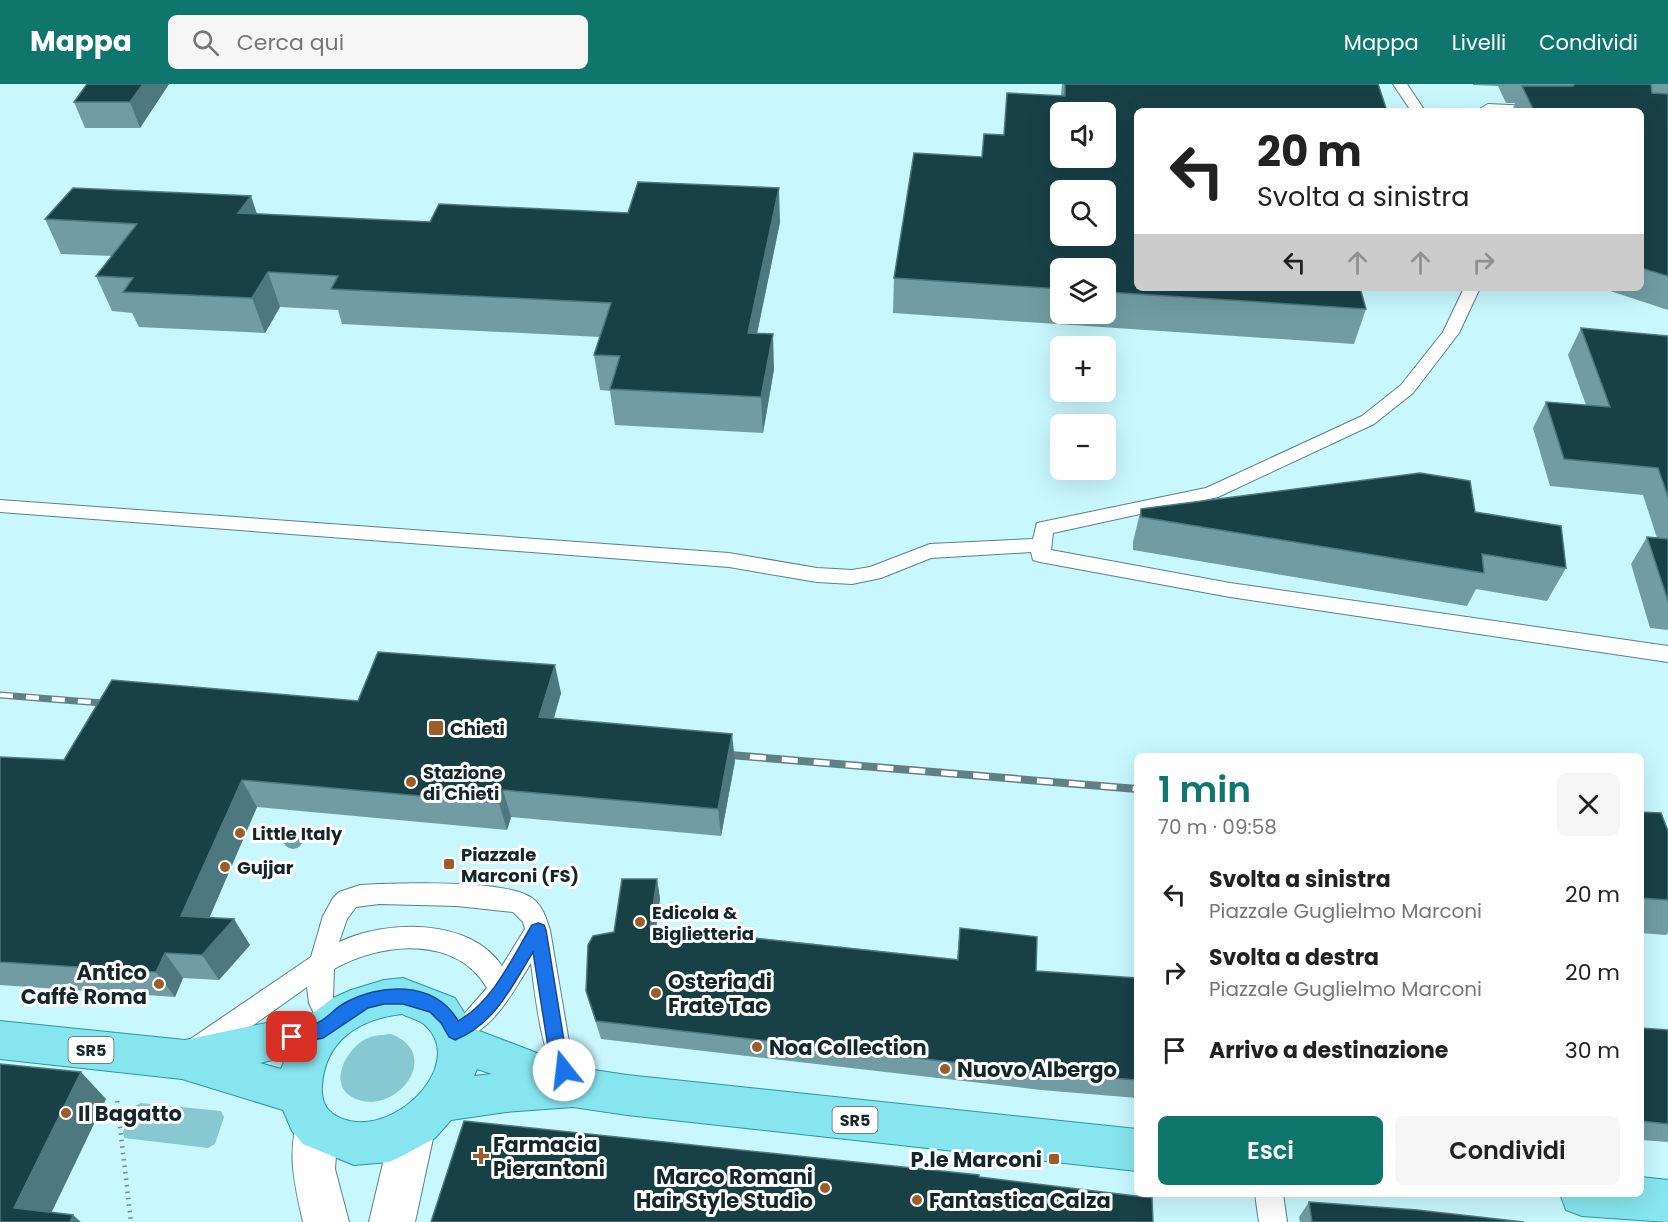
<!DOCTYPE html>
<html lang="it">
<head>
<meta charset="utf-8">
<style>
  :root { --surface:#fff; --page:#f6f6f6; --text:#222; --muted:#767676; --accent:#0f766e }
  body { margin:0; font-family:Poppins,sans-serif; background:var(--page); color:var(--text); height:100vh; display:flex; flex-direction:column; font-size:22px; white-space:nowrap }
  * { box-sizing:border-box; margin:0 }
  p { font-size:20px; color:var(--muted) }
  .icon { flex:none; width:33px; height:33px; fill:none; stroke:currentColor; stroke-width:2; stroke-linecap:round; stroke-linejoin:round }
  .map { position:relative; flex:1; overflow:hidden }
  .side { position:absolute; left:1134px; top:669px; width:510px; height:444px; display:flex; flex-direction:column; background:var(--surface); border-radius:9px; box-shadow:0 6px 24px #0002 }
  .side>* { flex:none }
  .banner { position:absolute; left:1134px; top:24px; width:510px; height:183px; border-radius:9px; box-shadow:0 6px 24px #0002; background:#fff; color:var(--text); overflow:hidden }
  .tools { position:absolute; left:1050px; top:18px; display:grid; gap:12px }
  .tools a { display:grid; place-items:center; width:66px; height:66px; border-radius:9px; background:var(--surface); box-shadow:0 6px 24px #0002; font-size:30px }
  .pin { position:absolute; display:grid; place-items:center; width:51px; height:51px; color:#fff; margin:-26px; border-radius:12px; box-shadow:0 3px 9px #0006 }
  .me { position:absolute; width:66px; margin:-33px; rotate:344deg; stroke-linejoin:round; filter:drop-shadow(0 0 4px #0008) }
  .turn { display:flex; align-items:center; gap:21px; height:126px; padding:0 24px; font-size:27px }
  .turn .icon { width:78px; height:78px; stroke-width:2.5 }
  .turn b { display:block; font-size:42px; line-height:51px }
  .lanes { display:flex; align-items:center; height:57px; padding:0 24px; background:#0003; justify-content:center; gap:30px; direction:ltr }
  .lanes .off { opacity:.35 }
  .round { display:grid; place-items:center; flex:none; width:63px; height:63px; border-radius:9px; background:var(--page) }
  .overview { display:flex; align-items:center; justify-content:space-between; height:102px; padding:0 24px }
  h1 { font-size:36px; font-weight:600; line-height:45px; color:var(--accent) }
  .primary-button { display:flex; gap:12px; margin-top:auto; padding:12px 24px }
  .primary-button a { flex:1; height:69px; border-radius:9px; background:var(--accent); color:#fff; font-size:24px; font-weight:600; line-height:69px; text-align:center }
  .primary-button a+a { background:var(--page); color:var(--text) }
  ul { padding:0; list-style:none }
  li { display:flex; align-items:center; gap:18px; height:78px; padding:0 24px }
  li div { flex:1 }
  li b { display:block; font-size:22px }
  li em { font-style:normal }
  header { display:flex; align-items:center; gap:36px; box-sizing:border-box; height:84px; padding:0 30px; background:var(--accent); color:#fff }
  header strong { font-size:28px }
  nav { display:flex; gap:33px; margin-inline-start:auto; font-size:21px }
  .search { width:420px; height:54px; background:var(--page); display:flex; align-items:center; gap:15px; box-sizing:border-box; padding:0 21px; border-radius:9px; color:var(--muted); font-size:22px }
  .map>svg:first-child { display:block }
  .green { fill:#87c8d1 }
  .lines { fill:none; stroke-linecap:round; stroke-linejoin:round }
  .service-casing { stroke:#558287; stroke-width:2 }
  .secondary-casing { stroke:#558287; stroke-width:2 }
  .primary-casing { stroke:#2a96a3; stroke-width:2 }
  .path { stroke:#6e8e93; stroke-width:4.5; stroke-dasharray:1.5 5; stroke-linecap:butt }
  .service { fill:#fff; fill-rule:evenodd }
  .secondary { fill:#fff; fill-rule:evenodd }
  .primary { fill:#86e5ef; fill-rule:evenodd }
  .rail-far1-casing { stroke:#617f84; stroke-width:7 }
  .rail-casing { stroke:#617f84; stroke-width:8 }
  .rail-far1 { stroke:#fff; stroke-width:4.5; stroke-dasharray:13; stroke-linecap:butt }
  .rail { stroke:#fff; stroke-width:5; stroke-dasharray:16; stroke-linecap:butt }
  .tree { fill:#69a2a9 }
  .wall { fill:#709ca2; fill-rule:evenodd }
  .shaded-wall { fill:#4d787d }
  .building { fill:#184146; stroke:#4d787d; stroke-width:1.5; fill-rule:evenodd }
  .route { fill:#1a73e8; stroke:#114b97; stroke-width:1.5 }
  .poi-dot { fill:#9d5c28; stroke:#fff; stroke-width:2 }
  .labels { text-anchor:middle; dominant-baseline:central; stroke-width:6; stroke-linejoin:round; paint-order:stroke }
  .shield { fill:#fff; stroke:#5a6769; stroke-width:1.5 }
  .shield-label { font-size:16px; font-weight:bold; fill:#142629 }
  .poi-label { font-size:18px; font-weight:bold; fill:#142629; stroke:#fff; text-anchor:start }
  .near-poi-label { font-size:21px; font-weight:bold; fill:#142629; stroke:#fff; text-anchor:start }
</style>
</head>
<body>
<header>
<strong>Mappa</strong>
<div class="search"><svg class="icon" aria-label="search" viewBox="0 0 24 24"><circle cx="10" cy="10" r="6"/><path d="M15 15l6 6"/></svg>Cerca qui</div>
<nav><a>Mappa</a><a>Livelli</a><a>Condividi</a></nav>
</header>
<div class="map">
<svg width="1668" height="1138" viewBox="0 0 1668 1138">
  <rect width="100%" height="100%" fill="#c8f7fe"/>
  <g class="green">
    <path d="M391 950C446 971 393 1036 352 1013 327 999 348 962 368 954 375 951 383 951 391 950Z"/>
    <path d="M141 1019 221 1027 224 1033 215 1060 208 1064 124 1054 123 1048 133 1023Z"/>
  </g>
  <g class="lines">
    <defs>
      <g id="service">
        <path d="M1393 0H1407L1425 27H1411Z"/>
        <path d="M1488 20 1555 23 1562 27H1483L1481 24Z"/>
        <path d="M1464 204H1480L1459 249 1413 309 1374 340 1218 413 1053 449 1051 466 1230 499 1668 562V578L1230 513 1040 478 1033 476 1031 468 931 474 881 494 852 500 817 498 729 483 0 428V416L729 469 817 484 852 486 870 483 930 460 1033 455 1037 439 1206 404 1362 332 1401 301 1443 248Z"/>
        <path d="M379 800C412 799 507 796 532 814 543 822 546 834 550 846L570 964 586 1003 583 1012 573 1016 563 1012C542 967 537 928 531 879 510 913 494 945 455 960L446 957 442 948 446 939 465 929 487 904C456 851 382 858 334 885L333 913 344 938 340 946 331 950 322 946 309 919 307 903 207 974 198 977 189 974 185 965 189 956 311 873 323 832 333 814 339 808 360 801ZM379 820 457 822 513 828 523 838 525 845 502 882C469 833 386 836 339 858L347 835 356 823Z"/>
        <path d="M1255 1110H1283L1287 1138H1259Z"/>
      </g>
      <g id="secondary">
        <path d="M316 1022 331 1028 338 1043 335 1085 349 1138H303C295 1101 285 1065 301 1028Z"/>
        <path d="M413 1024 428 1030 435 1045 415 1138H369L391 1045 398 1030Z"/>
      </g>
      <g id="primary">
        <path d="M403 894 455 914 474 945 574 983 627 991 1137 1045V1087L627 1031 573 1023 506 1028 451 1036 435 1054 404 1071 389 1078 354 1081 303 1060 292 1047 283 1026 182 995 0 975V937L185 956 313 929 333 914 351 906 384 896ZM402 930C409 934 421 936 426 942 469 983 385 1064 333 1030 324 1024 321 1012 322 1002 325 956 359 935 402 930ZM286 973 281 985 260 979ZM477 985 492 990 474 992Z"/>
        <path d="M1641 1093 1668 1096V1138L1582 1132 1566 1126 1560 1110H1641Z"/>
      </g>
    </defs>
    <use href="#service" class="service-casing"/>
    <use href="#secondary" class="secondary-casing"/>
    <use href="#primary" class="primary-casing"/>
    <path class="path" d="M117 1017 131 1138"/>
    <use href="#service" class="service"/>
    <use href="#secondary" class="secondary"/>
    <use href="#primary" class="primary"/>
    <defs>
      <path id="rail-far1" d="M0 611 115 620"/>
      <path id="rail" d="M718 670 1137 705"/>
    </defs>
    <use href="#rail-far1" class="rail-far1-casing"/>
    <use href="#rail" class="rail-casing"/>
    <use href="#rail-far1" class="rail-far1"/>
    <use href="#rail" class="rail"/>
  </g>
  <circle class="tree" cx="293" cy="755" r="10"/>
  <g class="wall">
    <path d="M87 0H169L140 44H85L74 18Z"/>
    <path d="M1062 0H1378L1137 27 1366 225 1354 260 893 229 894 194 982 73 1004 51 1007 9 1061 12ZM1060 184H1106V230H1060Z"/>
    <path d="M1473 0H1668V226L1601 204H1641V27H1512L1515 19H1506L1498 2 1473 1Z"/>
    <path d="M251 112 257 130 430 138H780L757 249 774 285 763 349 615 341 610 307 600 306 594 271 600 253 342 240 338 226 280 223 265 249 139 243 132 229 112 227 96 192 112 172 61 170 45 135Z"/>
    <path d="M1581 244 1668 252V546L1650 544 1631 480 1647 453 1657 454 1643 411 1550 402 1533 344 1546 318 1586 321 1568 271Z"/>
    <path d="M1141 425 1475 428 1566 484 1547 517 1476 505 1467 522 1133 466V458Z"/>
    <path d="M561 609 554 634 735 677 721 752 511 733 507 746 257 723 209 834 250 861 219 896 183 894 175 913 0 901V673L64 676 358 617Z"/>
    <path d="M1641 728 1668 747V849L1666 851 1641 849Z"/>
    <path d="M657 795 660 815 656 843 957 875 960 844 1036 887 1137 894V1014L1041 1006 601 955 586 907 614 848Z"/>
    <path d="M1641 944 1668 946V1058L1641 1056Z"/>
    <path d="M1309 1118 1524 1138H1300L1299 1133Z"/>
  </g>
  <g class="shaded-wall">
    <path d="M143 0H169L140 44 130 18Z"/>
    <path d="M779 104 780 138 750 284 748 249Z"/>
    <path d="M251 112 262 146 238 129Z"/>
    <path d="M268 188 280 223 265 249 252 214Z"/>
    <path d="M773 250 774 285 763 349 761 313Z"/>
    <path d="M555 581 561 609 546 661 539 633Z"/>
    <path d="M732 650 735 677 721 752 718 725Z"/>
    <path d="M242 696 257 723 199 858 181 832Z"/>
    <path d="M503 706 511 733 507 746 499 719Z"/>
    <path d="M657 795 660 815 654 862 650 843Z"/>
    <path d="M234 835 250 861 219 896 202 871Z"/>
    <path d="M165 869 183 894 175 913 156 888Z"/>
    <path d="M81 988 106 1015 47 1138 14 1124Z"/>
    <path d="M73 1131 81 1138H70Z"/>
  </g>
  <g class="building">
    <path d="M87 0H143L130 18H74Z"/>
    <path d="M1065 0H1378L1387 27H1137V204H1360L1366 225 1106 208V184H1060V205L894 194 914 69 982 73 984 50 1004 51 1007 9 1065 12ZM1060 28H1106V74H1060ZM1060 106H1106V152H1060Z"/>
    <path d="M1575 0H1651L1652 9 1668 10V192L1641 184V27H1534L1522 2H1573Z"/>
    <path d="M638 98 779 104 748 249 773 250 761 313 610 305 620 272 594 271 611 219 331 205 338 192 268 188 252 214 123 208 133 194 96 192 137 140 45 135 73 104 251 112 238 129 430 138 439 120 628 129Z"/>
    <path d="M1581 244 1668 252V413L1658 384 1564 375 1546 318 1610 323Z"/>
    <path d="M1420 389 1470 397 1475 428 1561 442 1566 484 1482 470 1484 489 1141 433V425Z"/>
    <path d="M1647 453 1668 455V517Z"/>
    <path d="M378 568 555 581 539 633 732 650 718 725 503 706 499 719 242 696 181 832 234 835 202 871 165 869 156 888 0 878V673L64 676 112 596 358 617Z"/>
    <path d="M1641 728 1661 729 1668 747V816L1641 814Z"/>
    <path d="M622 795H657L650 843 958 876 960 844 1037 853 1036 887 1137 894V996L1046 989 596 937 586 907 588 861 593 852 614 848Z"/>
    <path d="M1641 944 1668 946V1040L1641 1037Z"/>
    <path d="M0 980 81 988 14 1124 73 1131 70 1138H0Z"/>
    <path d="M464 1037 979 1091V1093L1152 1114 1153 1138H431Z"/>
    <path d="M1309 1118 1417 1126 1524 1138H1312Z"/>
  </g>
  <path class="route" d="M538 839 544 841 546 846 566 969 572 986 570 992 564 995 557 992 549 969 533 868C512 902 495 940 455 956L449 953 441 939 430 928 403 920H384L368 924 323 954 292 961 286 959 283 953 286 947C296 943 307 943 317 939 327 935 334 925 343 920 379 899 435 896 458 937 493 918 512 874 532 841Z"/>
  <g class="poi-dot">
    <rect x="428" y="636" width="16" height="16" rx="3"/>
    <circle cx="411" cy="698" r="6"/>
    <circle cx="240" cy="749" r="6"/>
    <rect x="443" y="774" width="12" height="12" rx="3"/>
    <circle cx="225" cy="783" r="6"/>
    <circle cx="640" cy="838" r="6"/>
    <circle cx="159" cy="900" r="6"/>
    <circle cx="656" cy="909" r="6"/>
    <circle cx="757" cy="963" r="6"/>
    <circle cx="945" cy="985" r="6"/>
    <circle cx="66" cy="1029" r="6"/>
    <path d="M478 1063h6v6h6v6h-6v6h-6v-6h-6v-6h6z"/>
    <rect x="1048" y="1069" width="12" height="12" rx="3"/>
    <circle cx="825" cy="1104" r="6"/>
    <circle cx="917" cy="1116" r="6"/>
  </g>
  <g class="labels">
    <g class="shield">
      <rect x="68.5" y="953" width="45" height="26" rx="4.5"/>
      <rect x="832.5" y="1023" width="45" height="26" rx="4.5"/>
    </g>
    <g class="shield-label">
      <text x="91" y="966">SR5</text>
      <text x="855" y="1036">SR5</text>
    </g>
    <g class="poi-label">
      <text x="450" y="644">Chieti</text>
      <text x="423" y="688">Stazione<tspan x="423" dy="21">di Chieti</tspan></text>
      <text x="252" y="749">Little Italy</text>
      <text x="461" y="770">Piazzale<tspan x="461" dy="21">Marconi (FS)</tspan></text>
      <text x="237" y="783">Gujjar</text>
      <text x="652" y="828">Edicola &amp;<tspan x="652" dy="21">Biglietteria</tspan></text>
    </g>
    <g class="near-poi-label">
      <text x="147" y="888" text-anchor="end">Antico<tspan x="147" dy="24">Caffè Roma</tspan></text>
      <text x="668" y="897">Osteria di<tspan x="668" dy="24">Frate Tac</tspan></text>
      <text x="769" y="963">Noa Collection</text>
      <text x="957" y="985">Nuovo Albergo</text>
      <text x="78" y="1029">Il Bagatto</text>
      <text x="493" y="1060">Farmacia<tspan x="493" dy="24">Pierantoni</tspan></text>
      <text x="1042" y="1075" text-anchor="end">P.le Marconi</text>
      <text x="813" y="1092" text-anchor="end">Marco Romani<tspan x="813" dy="24">Hair Style Studio</tspan></text>
      <text x="929" y="1116">Fantastica Calza</text>
    </g>
  </g>
</svg>
<div class="tools">
<a><svg class="icon" aria-label="sound" viewBox="0 0 24 24"><path d="M4 9h4l5-4v14l-5-4H4zM17 9q2 3 0 6"/></svg></a>
<a><svg class="icon" aria-label="search" viewBox="0 0 24 24"><circle cx="10" cy="10" r="6"/><path d="M15 15l6 6"/></svg></a>
<a><svg class="icon" aria-label="layers" viewBox="0 0 24 24"><path d="M12 4l9 5-9 5-9-5zM3 14l9 5 9-5"/></svg></a>
<a>+</a>
<a>−</a>
</div>
<div class="pin" style="left:292px;top:953px;background:#d93025"><svg class="icon" aria-label="arrive" viewBox="0 0 24 24"><path d="M6 21V4h12l-3 4 3 4H6"/></svg></div>
<svg class="me" style="left:564px;top:986px" viewBox="-20 -20 40 40"><circle r="19" fill="#fff"/><path d="M0-13L10 11 0 6-10 11z" fill="#1a73e8"/></svg>
<div class="banner">
<div class="turn"><svg class="icon" aria-label="left" viewBox="0 0 24 24"><path d="M17 20v-9H6M10 6l-5 5 5 5"/></svg><div><b>20 m</b>Svolta a sinistra</div></div>
<div class="lanes"><svg class="icon" aria-label="left" viewBox="0 0 24 24"><path d="M17 20v-9H6M10 6l-5 5 5 5"/></svg><svg class="icon off" aria-label="ahead" viewBox="0 0 24 24"><path d="M12 20V5M6 11l6-6 6 6"/></svg><svg class="icon off" aria-label="ahead" viewBox="0 0 24 24"><path d="M12 20V5M6 11l6-6 6 6"/></svg><svg class="icon off" aria-label="right" viewBox="0 0 24 24"><path d="M7 20v-9h11M14 6l5 5-5 5"/></svg></div>
</div>
<section class="side">
<div class="overview"><div><h1>1 min</h1><p>70 m · 09:58</p></div><a class="round"><svg class="icon" aria-label="close" viewBox="0 0 24 24"><path d="M6 6l12 12M18 6L6 18"/></svg></a></div>
<ul>
<li><svg class="icon" aria-label="left" viewBox="0 0 24 24"><path d="M17 20v-9H6M10 6l-5 5 5 5"/></svg><div><b>Svolta a sinistra</b><p>Piazzale Guglielmo Marconi</p></div><em>20 m</em></li>
<li><svg class="icon" aria-label="right" viewBox="0 0 24 24"><path d="M7 20v-9h11M14 6l5 5-5 5"/></svg><div><b>Svolta a destra</b><p>Piazzale Guglielmo Marconi</p></div><em>20 m</em></li>
<li><svg class="icon" aria-label="arrive" viewBox="0 0 24 24"><path d="M6 21V4h12l-3 4 3 4H6"/></svg><div><b>Arrivo a destinazione</b></div><em>30 m</em></li>
</ul>
<div class="primary-button"><a>Esci</a><a>Condividi</a></div>
</section>
</div>
</body>
</html>
